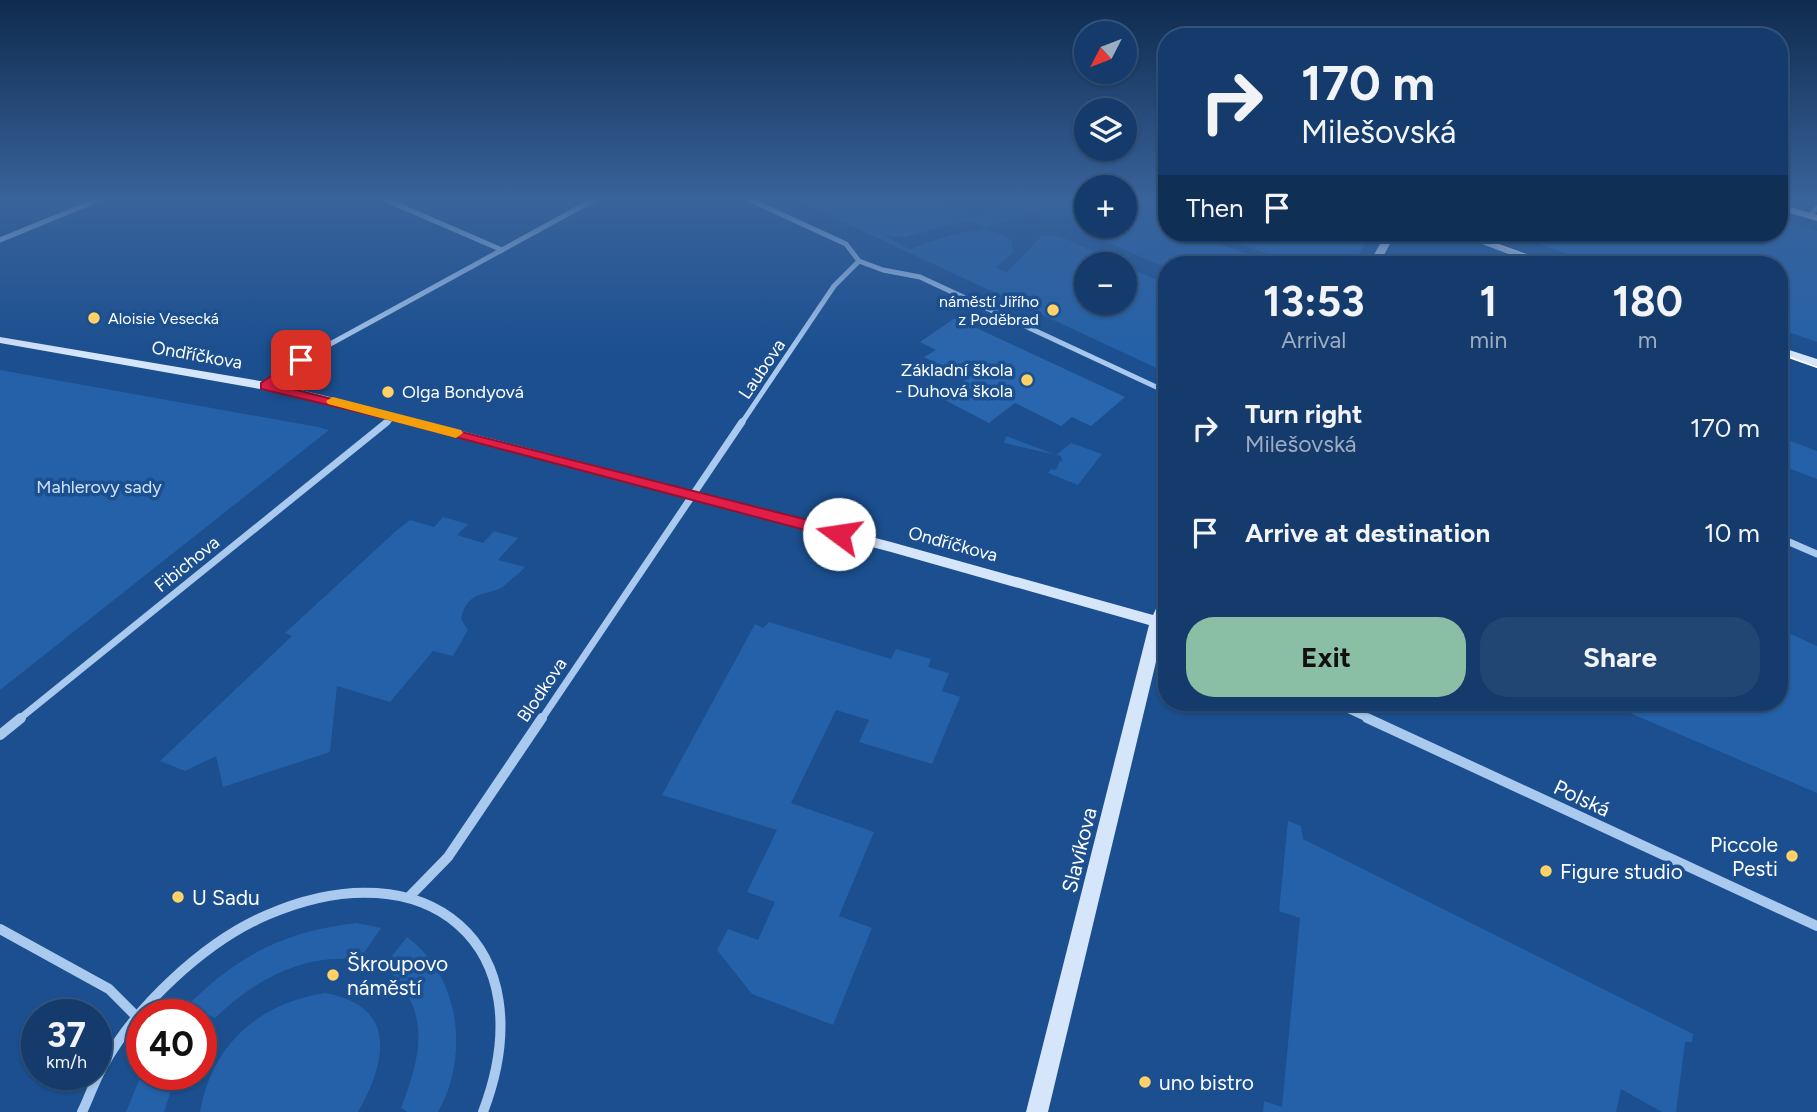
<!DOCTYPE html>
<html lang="en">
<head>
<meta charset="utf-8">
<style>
  :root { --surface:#143b6b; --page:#214673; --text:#f1f3f6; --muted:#9dadc1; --line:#33557e; --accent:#8abfa5 }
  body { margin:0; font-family:Figtree,sans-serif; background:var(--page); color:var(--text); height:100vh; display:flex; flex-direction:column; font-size:26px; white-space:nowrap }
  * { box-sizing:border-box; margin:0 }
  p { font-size:23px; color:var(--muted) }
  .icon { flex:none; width:38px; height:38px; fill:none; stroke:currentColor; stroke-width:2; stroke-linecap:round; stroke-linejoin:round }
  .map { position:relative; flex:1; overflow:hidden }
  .side { position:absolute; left:1158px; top:256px; width:630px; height:455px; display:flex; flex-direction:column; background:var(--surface); border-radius:28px; box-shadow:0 2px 5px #0004,0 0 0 2px var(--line) }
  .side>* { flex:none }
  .guide { position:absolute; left:1158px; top:28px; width:630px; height:214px; border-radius:28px; box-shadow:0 2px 5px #0004,0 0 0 2px var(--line); background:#143b6b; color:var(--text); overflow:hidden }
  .needle { width:46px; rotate:228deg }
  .tools { position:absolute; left:1074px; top:21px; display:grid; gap:14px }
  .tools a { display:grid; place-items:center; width:63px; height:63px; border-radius:50%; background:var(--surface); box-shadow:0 2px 5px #0004,0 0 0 2px var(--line); font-size:35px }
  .speed { position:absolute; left:21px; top:999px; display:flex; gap:14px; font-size:35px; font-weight:700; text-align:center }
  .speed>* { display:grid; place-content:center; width:91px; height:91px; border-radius:50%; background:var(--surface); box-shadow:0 2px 5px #0004,0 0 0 2px var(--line); line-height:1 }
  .speed small { font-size:18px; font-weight:400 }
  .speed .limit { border:10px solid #d22; background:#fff; color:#111 }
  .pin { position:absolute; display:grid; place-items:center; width:60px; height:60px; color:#fff; margin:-30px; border-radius:14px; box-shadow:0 4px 10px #0006 }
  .me { position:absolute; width:77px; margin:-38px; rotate:284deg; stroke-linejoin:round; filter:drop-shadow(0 0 5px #0008) }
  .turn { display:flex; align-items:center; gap:24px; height:147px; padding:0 28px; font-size:32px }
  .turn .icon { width:91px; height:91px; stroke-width:2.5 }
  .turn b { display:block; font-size:49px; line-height:60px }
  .then { display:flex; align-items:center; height:66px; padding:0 28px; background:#0003; gap:14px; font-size:26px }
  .eta { display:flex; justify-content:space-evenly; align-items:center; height:119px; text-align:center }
  .eta b { font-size:42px; font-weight:700; line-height:49px }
  .primary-button { display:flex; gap:14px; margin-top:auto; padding:14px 28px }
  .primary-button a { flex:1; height:80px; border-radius:28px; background:var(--accent); color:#111; font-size:28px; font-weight:700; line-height:80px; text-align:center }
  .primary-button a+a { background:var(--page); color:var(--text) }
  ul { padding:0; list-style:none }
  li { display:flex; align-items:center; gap:21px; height:105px; padding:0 28px }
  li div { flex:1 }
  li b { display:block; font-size:26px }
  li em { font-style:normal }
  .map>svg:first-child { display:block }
  .green { fill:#2461a8 }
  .building { fill:#2a66ad }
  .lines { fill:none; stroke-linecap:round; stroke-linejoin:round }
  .street-far2 { stroke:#a9c9ee; stroke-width:5 }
  .street-far1 { stroke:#a9c9ee; stroke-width:7 }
  .street { stroke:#a9c9ee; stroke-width:10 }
  .secondary { fill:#d6e6fa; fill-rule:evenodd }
  .tram { stroke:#fff; stroke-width:2 }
  .route { fill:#e11d48; stroke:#92132f; stroke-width:2 }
  .slow { fill:#f59e0b }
  .poi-dot { fill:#ffd166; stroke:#1b4f8f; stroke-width:2.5 }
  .labels { text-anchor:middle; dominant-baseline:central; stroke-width:7; stroke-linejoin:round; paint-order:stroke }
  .far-poi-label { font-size:16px; fill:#fff; stroke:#1b4f8f; text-anchor:end }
  .street-label { font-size:18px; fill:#fff; stroke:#1b4f8f }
  .poi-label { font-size:18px; fill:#fff; stroke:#1b4f8f; text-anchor:end }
  .park-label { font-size:18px; fill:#cfe3fa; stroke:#1b4f8f }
  .near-street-label { font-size:21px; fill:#fff; stroke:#1b4f8f }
  .near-poi-label { font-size:21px; fill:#fff; stroke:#1b4f8f; text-anchor:start }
</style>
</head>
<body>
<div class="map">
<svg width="1817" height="1112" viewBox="0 0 1817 1112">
  <rect width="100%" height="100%" fill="#1b4f8f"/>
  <g class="green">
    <path d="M794 199H932L974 217 999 206 1009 199H1087V226H1125V199H1167V233H1187L1276 264H1167V268L1079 230 1078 227 1082 224 1071 216 1051 218 1027 214 984 227 969 220 904 237 884 236 910 249C940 240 985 217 1012 241L1013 252 996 268 1007 272 1042 236H1059L1122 264H1087V303H1125V266L1167 284V373Z"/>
    <path d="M1780 219 1817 231V342L1780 329V264H1596L1507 233H1780Z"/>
    <path d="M1252 233H1371L1353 264H1298L1299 261H1289L1228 240Z"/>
    <path d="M0 370 318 427 329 430 0 690Z"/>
    <path d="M1006 436 1056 455 1071 443 1102 454 1078 485 1048 473 1051 469 1056 470 1060 461H1062L1061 456 1056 455 1004 443Z"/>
    <path d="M1780 437 1817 451V479L1780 465Z"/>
    <path d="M443 517 468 524 457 535 483 543 494 531 518 538 498 560 525 567C518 575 511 579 504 586 490 597 468 587 461 619L468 630 453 656 433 651 390 702 337 686 330 752 223 787 216 756 185 771 160 761 292 636 285 633 397 530 410 520 434 527Z"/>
    <path d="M769 622 891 659 896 649 931 659 928 667 949 673 942 691 960 697 932 764 859 742 869 720 836 710 791 803 874 832 839 916 872 928 833 1025 752 994 717 950 728 929 758 940 775 902 747 892 777 830 662 795 755 624 763 628Z"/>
    <path d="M1780 629 1817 646V793L1604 702H1780Z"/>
    <path d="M1288 821 1301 826 1303 839 1693 1034 1692 1042H1685L1676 1112H1662L1621 1089 1616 1112H1263L1264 1101 1282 1107 1300 918 1279 911Z"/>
    <path d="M356 923 381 928 359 960C305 952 253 981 215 1018L188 1005C238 955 286 931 356 923Z"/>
    <path d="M407 937C460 976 470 1055 438 1112H408L401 1108C422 1053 432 1010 384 966Z"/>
    <path d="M325 993C398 1006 387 1061 358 1112H200C211 1045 259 1003 325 993Z"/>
    <path d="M142 1073 176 1075 164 1112H126Z"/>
  </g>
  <path class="building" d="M955 318 1125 397 1091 426 1072 417 1061 426 1015 403 989 423 941 398 967 379 924 357 936 350 920 342Z"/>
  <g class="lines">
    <g class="street-far2">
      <path d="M384 199 502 250"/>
      <path d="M748 199 846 244 859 261 883 270 920 277 1167 392"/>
      <path d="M1809 216 1817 208"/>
      <path d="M0 240 100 199"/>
      <path d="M266 386 301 360 595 199"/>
      <path d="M385 424 393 417"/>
      <path d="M741 424 834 286 859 261"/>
    </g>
    <g class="street-far1">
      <path d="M1780 538 1817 554"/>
      <path d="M1332 702 1371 720"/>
      <path d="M18 720 387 422"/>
      <path d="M541 720 742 422"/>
    </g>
    <g class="street">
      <path d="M1367 718 1817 926"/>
      <path d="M0 735 21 718"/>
      <path d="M410 896 448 857 542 718"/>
      <path d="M0 929 109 989 137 1017"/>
      <path d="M82 1112C89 1098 94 1082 102 1068 134 1008 204 942 267 915 426 846 547 944 483 1112"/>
    </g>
    <g class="secondary">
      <path d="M1780 204 1817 215V221L1780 210Z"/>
      <path d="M1386 233H1396L1379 264H1369Z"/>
      <path d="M1453 233H1466L1549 264H1535Z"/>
      <path d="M0 337 266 382 322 395 891 542 1153 615 1162 596 1167 595V616L1048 1112H1026L1149 625 891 552 321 402 266 390 0 343Z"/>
      <path d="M1780 347 1817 359V366L1780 354Z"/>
    </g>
    <g class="tram">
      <path d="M1446 233 1472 242"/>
      <path d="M1465 233 1552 264"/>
      <path d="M1780 354 1817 367"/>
    </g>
  </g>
  <linearGradient id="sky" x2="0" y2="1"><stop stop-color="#0f2b4f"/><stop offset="0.56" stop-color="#39639b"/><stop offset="1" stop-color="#39639b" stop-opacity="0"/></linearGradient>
  <rect width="1817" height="355" fill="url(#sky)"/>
  <path class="route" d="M301 356 308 360 306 363 277 385 839 528 847 534 839 539 392 420 261 389V383Z"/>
  <path class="slow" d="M333 397 461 430 463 433 456 438 328 404 326 401Z"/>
  <g class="poi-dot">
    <circle cx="1053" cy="310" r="7"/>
    <circle cx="94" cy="318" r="7"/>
    <circle cx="1027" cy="380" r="7"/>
    <circle cx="388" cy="392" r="7"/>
    <circle cx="1792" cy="856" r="7"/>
    <circle cx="1546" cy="871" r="7"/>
    <circle cx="178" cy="897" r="7"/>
    <circle cx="333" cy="975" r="7"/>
    <circle cx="1145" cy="1082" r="7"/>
  </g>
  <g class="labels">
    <g class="far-poi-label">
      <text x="1039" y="301">náměstí Jiřího<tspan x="1039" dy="18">z Poděbrad</tspan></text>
      <text x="108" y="318" text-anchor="start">Aloisie Vesecká</text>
    </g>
    <g class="street-label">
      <text transform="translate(197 355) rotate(10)">Ondříčkova</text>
      <text transform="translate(762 369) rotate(-56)">Laubova</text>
      <text transform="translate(953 544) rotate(15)">Ondříčkova</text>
      <text transform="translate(187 564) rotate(-39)">Fibichova</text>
      <text transform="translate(542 690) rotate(-56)">Blodkova</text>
    </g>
    <g class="poi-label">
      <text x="1013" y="370">Základní škola<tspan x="1013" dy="21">- Duhová škola</tspan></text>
      <text x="402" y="392" text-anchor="start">Olga Bondyová</text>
    </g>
    <g class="park-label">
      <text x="99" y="487">Mahlerovy sady</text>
    </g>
    <g class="near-street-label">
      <text transform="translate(1582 798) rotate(25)">Polská</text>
      <text transform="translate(1079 850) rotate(-76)">Slavíkova</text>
    </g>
    <g class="near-poi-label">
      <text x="1778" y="844" text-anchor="end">Piccole<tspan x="1778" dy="24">Pesti</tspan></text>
      <text x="1560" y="871">Figure studio</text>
      <text x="192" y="897">U Sadu</text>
      <text x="347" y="963">Škroupovo<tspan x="347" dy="24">náměstí</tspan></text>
      <text x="1159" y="1082">uno bistro</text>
    </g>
  </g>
</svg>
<div class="tools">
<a><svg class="needle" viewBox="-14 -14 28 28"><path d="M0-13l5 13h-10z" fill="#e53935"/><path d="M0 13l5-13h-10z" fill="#9dadc1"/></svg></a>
<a><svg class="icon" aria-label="layers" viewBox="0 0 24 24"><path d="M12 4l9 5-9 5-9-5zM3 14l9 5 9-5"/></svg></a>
<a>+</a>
<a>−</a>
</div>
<div class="speed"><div>37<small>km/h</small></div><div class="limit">40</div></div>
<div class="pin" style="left:301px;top:360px;background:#d93025"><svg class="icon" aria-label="arrive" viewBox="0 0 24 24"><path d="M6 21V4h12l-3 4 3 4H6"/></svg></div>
<svg class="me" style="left:839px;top:534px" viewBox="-20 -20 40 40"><circle r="19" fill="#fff"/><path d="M0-13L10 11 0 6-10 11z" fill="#e11d48"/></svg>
<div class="guide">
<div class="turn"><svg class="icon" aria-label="right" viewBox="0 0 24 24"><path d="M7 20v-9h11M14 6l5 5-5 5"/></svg><div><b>170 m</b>Milešovská</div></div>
<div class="then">Then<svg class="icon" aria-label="arrive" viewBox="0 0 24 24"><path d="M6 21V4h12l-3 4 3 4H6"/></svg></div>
</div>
<section class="side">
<div class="eta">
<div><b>13:53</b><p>Arrival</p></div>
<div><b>1</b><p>min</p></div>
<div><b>180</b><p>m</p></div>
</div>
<ul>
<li><svg class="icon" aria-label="right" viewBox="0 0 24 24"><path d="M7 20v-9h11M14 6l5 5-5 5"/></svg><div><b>Turn right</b><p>Milešovská</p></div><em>170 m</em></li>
<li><svg class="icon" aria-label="arrive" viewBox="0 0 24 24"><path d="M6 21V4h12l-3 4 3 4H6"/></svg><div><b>Arrive at destination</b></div><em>10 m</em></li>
</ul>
<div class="primary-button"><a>Exit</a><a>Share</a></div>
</section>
</div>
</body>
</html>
